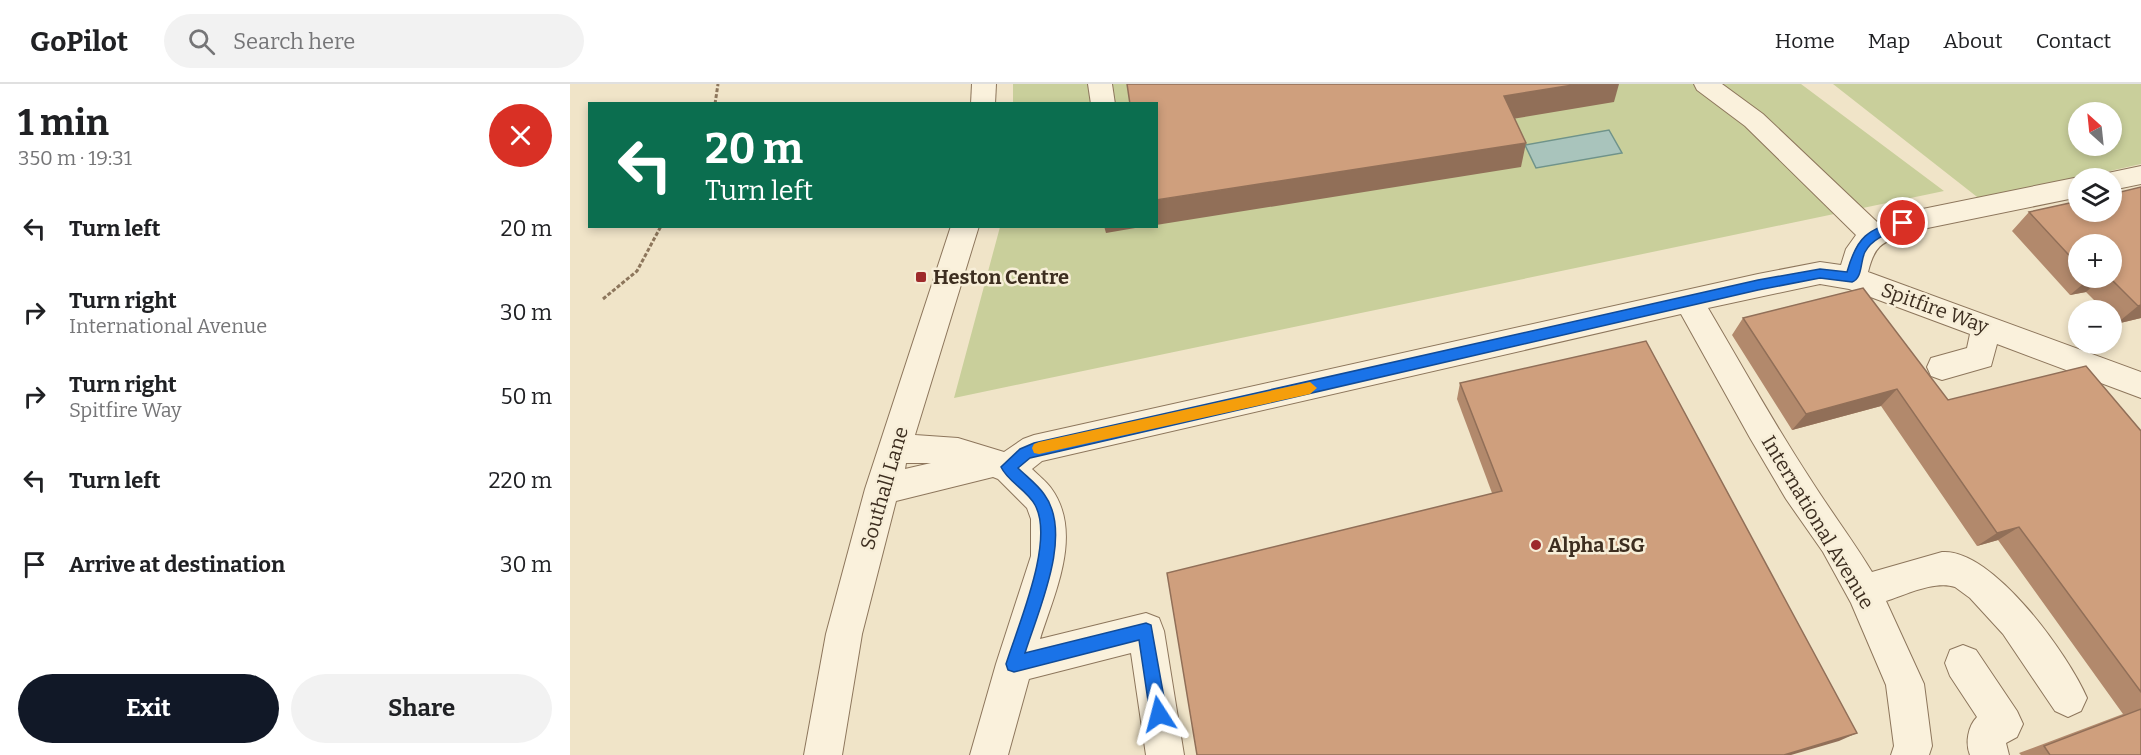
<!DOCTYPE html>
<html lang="en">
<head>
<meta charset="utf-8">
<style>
  :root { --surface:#fff; --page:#f2f2f2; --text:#202124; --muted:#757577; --line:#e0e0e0; --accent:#111827 }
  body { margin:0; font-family:Bitter,serif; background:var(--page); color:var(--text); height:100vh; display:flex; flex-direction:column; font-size:22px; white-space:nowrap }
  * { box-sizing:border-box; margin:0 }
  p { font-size:20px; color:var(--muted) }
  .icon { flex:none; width:33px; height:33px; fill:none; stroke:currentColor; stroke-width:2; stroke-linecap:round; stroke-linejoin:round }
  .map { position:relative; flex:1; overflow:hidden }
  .panel { display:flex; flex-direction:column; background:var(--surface); width:570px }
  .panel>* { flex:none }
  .guide { position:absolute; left:18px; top:18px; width:570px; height:126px; border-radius:0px; box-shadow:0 3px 9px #0003; background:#0b6e4f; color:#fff; overflow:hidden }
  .needle { width:39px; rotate:333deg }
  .buttons { position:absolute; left:1498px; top:18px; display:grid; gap:12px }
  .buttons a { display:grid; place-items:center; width:54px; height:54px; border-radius:50%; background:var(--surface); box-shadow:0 3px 9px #0003; font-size:30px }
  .pin { position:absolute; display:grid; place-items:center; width:51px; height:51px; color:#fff; margin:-26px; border:3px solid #fff; border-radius:50%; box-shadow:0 2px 6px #0007 }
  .me { position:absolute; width:66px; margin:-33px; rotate:351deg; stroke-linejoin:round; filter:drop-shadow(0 0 4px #0008) }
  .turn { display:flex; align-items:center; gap:21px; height:126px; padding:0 18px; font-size:27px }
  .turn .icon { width:78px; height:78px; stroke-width:2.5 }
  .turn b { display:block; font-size:42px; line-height:51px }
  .round { display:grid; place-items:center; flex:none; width:63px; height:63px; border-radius:32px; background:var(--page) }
  .summary { display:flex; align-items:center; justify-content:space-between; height:102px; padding:0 18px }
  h1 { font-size:36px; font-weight:700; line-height:45px }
  .cta { display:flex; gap:12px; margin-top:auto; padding:12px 18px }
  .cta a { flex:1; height:69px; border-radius:36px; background:var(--accent); color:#fff; font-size:24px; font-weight:700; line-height:69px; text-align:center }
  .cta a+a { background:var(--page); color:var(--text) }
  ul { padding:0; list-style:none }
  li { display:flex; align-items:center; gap:18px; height:84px; padding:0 18px }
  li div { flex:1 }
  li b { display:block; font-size:22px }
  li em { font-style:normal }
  header { display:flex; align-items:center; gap:36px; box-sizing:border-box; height:84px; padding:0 30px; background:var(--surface); border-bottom:2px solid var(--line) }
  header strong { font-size:28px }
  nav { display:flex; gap:33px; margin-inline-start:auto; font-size:21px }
  .search { width:420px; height:54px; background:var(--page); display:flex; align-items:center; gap:15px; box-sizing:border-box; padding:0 21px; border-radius:33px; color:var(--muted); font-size:22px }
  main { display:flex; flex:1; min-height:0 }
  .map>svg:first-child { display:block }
  .green { fill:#c9cf9b; fill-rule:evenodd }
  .water { fill:#a9c4bc; stroke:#6f938a; stroke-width:1.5 }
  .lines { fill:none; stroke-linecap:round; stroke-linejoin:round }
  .minor-casing { stroke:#8d765c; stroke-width:2 }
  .path { stroke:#8d765c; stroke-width:3; stroke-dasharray:4 2; stroke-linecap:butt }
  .minor { fill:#faf1dc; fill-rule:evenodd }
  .wall { fill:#b2896c; fill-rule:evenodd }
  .shaded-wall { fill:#916f58 }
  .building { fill:#cf9f7d; stroke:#916f58; stroke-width:1.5 }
  .route { fill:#1a73e8; stroke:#114b97; stroke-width:1.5 }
  .slow { fill:#f59e0b }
  .poi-dot { fill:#9e2a2b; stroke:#f7eed8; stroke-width:2 }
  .labels { text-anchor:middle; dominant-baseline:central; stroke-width:5; stroke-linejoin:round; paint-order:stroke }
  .poi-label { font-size:20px; font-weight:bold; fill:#3d2e20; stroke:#f7eed8; text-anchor:start }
  .street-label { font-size:20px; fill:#3d2e20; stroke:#f7eed8 }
</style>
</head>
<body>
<header>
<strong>GoPilot</strong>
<div class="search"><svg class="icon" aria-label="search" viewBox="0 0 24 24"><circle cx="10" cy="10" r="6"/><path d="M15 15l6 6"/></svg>Search here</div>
<nav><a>Home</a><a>Map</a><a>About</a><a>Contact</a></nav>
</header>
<main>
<section class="panel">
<div class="summary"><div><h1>1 min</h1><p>350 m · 19:31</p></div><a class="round" style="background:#d93025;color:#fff"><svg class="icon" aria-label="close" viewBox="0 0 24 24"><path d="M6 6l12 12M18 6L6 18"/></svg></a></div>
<ul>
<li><svg class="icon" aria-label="left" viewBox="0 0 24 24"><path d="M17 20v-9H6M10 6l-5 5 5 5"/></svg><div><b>Turn left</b></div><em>20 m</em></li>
<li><svg class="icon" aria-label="right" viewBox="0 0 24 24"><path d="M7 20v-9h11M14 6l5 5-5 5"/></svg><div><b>Turn right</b><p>International Avenue</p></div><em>30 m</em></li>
<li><svg class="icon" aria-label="right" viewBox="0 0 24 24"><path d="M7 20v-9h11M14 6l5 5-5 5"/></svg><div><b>Turn right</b><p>Spitfire Way</p></div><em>50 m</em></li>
<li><svg class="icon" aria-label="left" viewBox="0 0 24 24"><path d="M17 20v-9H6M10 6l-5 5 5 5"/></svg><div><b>Turn left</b></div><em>220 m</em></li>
<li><svg class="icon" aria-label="arrive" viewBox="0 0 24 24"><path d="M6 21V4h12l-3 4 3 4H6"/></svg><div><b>Arrive at destination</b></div><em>30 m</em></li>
</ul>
<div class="cta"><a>Exit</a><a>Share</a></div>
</section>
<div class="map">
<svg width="1571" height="671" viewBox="0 0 1571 671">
  <rect width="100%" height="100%" fill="#f0e4c8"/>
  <g class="green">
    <path d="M443 0H1231L1374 107 384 314 430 143 586 142V20L443 19Z"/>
    <path d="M1263 0H1571V80L1411 116ZM1509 28H1542V62H1509Z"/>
  </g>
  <path class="water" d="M1039 46 1052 69 966 84 955 61Z"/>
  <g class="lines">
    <defs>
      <g id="minor">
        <path d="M402 0H426L425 20H401Z"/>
        <path d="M518 0H542L545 20H521Z"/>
        <path d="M1124 0H1152L1193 30 1307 138 1333 129 1509 93 1512 94H1509V113L1338 148C1312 159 1305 160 1298 188L1571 288V314L1427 260 1421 282 1372 296 1361 292 1357 283 1361 274 1397 264 1400 250 1279 205 1250 200 1138 224C1171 280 1203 338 1239 393 1259 425 1282 455 1302 488L1372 468C1423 464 1499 572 1517 614L1511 627 1498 633 1485 627 1433 550 1400 514 1385 503C1365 496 1335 511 1316 517L1354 600 1362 662 1359 671H1321L1324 662 1316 601 1281 519 1253 468 1216 415 1180 354 1111 230 472 377 462 385C468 391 476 397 481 404 514 449 484 510 470 555L576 529 589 534 594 547 614 671H576L561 569 459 595 438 671H400L426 580 461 472V435L457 424 428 395 423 393 326 417 292 550 272 671H234L256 550 295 405 381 142H409L345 351 388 354 434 368 453 355 464 351 1188 190 1250 178 1271 181 1276 165 1286 151 1175 42 1127 6ZM336 379H361L335 385Z"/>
        <path d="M1571 82V100L1542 106V94H1530L1533 90Z"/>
        <path d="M1393 561 1406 566 1447 627 1453 640 1447 653 1436 659 1439 671H1400C1395 659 1398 642 1407 633L1380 592 1375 579 1380 566Z"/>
      </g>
    </defs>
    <use href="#minor" class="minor-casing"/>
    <g class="path">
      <path d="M145 20 148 0"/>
      <path d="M33 215 67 187 91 142"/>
    </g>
    <use href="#minor" class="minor"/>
  </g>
  <g class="wall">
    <path d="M1459 128H1542L1571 234 1546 240 1542 235V226H1534L1516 208 1500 211 1442 147ZM1509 160 1542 194H1509Z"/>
    <path d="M1173 234 1378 316 1571 347V671H1451L1449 669 1553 630 1428 456 1407 462 1311 322 1222 346 1162 251Z"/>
    <path d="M890 299 1269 657 922 409 887 315Z"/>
  </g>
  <g class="shaded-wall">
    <path d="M1009 0H1049L1044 18 930 37 934 12Z"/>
    <path d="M956 59 951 83 586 141V116Z"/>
    <path d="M534 142H577L536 149Z"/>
    <path d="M1520 194H1532L1516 208 1500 211Z"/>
    <path d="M1571 221V234L1546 240 1568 222Z"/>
    <path d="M1327 305 1311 322 1222 346 1236 330Z"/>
    <path d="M1449 443 1428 456 1407 462 1427 449Z"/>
    <path d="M1287 649 1269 657 1221 671H1214Z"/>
  </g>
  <g class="building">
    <path d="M557 0H1009L934 12 956 59 586 116V20H560Z"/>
    <path d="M1571 103V221L1568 222 1540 194H1542V160H1509V182L1459 128 1509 117V128H1542V110Z"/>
    <path d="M1293 204 1378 316 1516 282 1571 347V608L1449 443 1427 449 1327 305 1236 330 1173 234Z"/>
    <path d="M1076 257 1287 649 1214 671H627L597 489 932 407 890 299Z"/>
    <path d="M1571 625V671H1480L1474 662Z"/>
  </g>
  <path class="route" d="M1333 135 1337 136V142C1322 148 1303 153 1295 168 1290 177 1293 194 1282 198L1250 194 1188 206 460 374 448 384C456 392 467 400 474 410 504 450 468 527 455 569L576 539 581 541 597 630 594 635 589 638 583 635 580 630 569 556 444 588 438 586 436 580C448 541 485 457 465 421 457 406 438 398 431 383L450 365 464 359 1188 196 1250 185 1277 188C1287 152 1297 146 1333 135Z"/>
  <path class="slow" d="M740 298 747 304 740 310 469 370 464 369 462 364 464 360 469 358Z"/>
  <g class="poi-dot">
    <rect x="345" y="187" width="12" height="12" rx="3"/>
    <circle cx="966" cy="461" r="6"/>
  </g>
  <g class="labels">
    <g class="poi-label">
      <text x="363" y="193">Heston Centre</text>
      <text x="978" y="461">Alpha LSG</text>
    </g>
    <g class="street-label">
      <text transform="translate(1365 224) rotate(20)">Spitfire Way</text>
      <text transform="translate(314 404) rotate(-74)">Southall Lane</text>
      <text transform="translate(1248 438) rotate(59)">International Avenue</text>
    </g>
  </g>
</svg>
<div class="buttons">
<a><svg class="needle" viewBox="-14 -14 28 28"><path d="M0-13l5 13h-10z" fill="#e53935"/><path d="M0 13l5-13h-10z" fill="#757577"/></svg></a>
<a><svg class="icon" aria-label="layers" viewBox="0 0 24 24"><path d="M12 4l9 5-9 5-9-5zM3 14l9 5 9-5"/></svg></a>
<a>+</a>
<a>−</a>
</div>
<div class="pin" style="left:1333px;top:139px;background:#d93025"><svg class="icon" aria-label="arrive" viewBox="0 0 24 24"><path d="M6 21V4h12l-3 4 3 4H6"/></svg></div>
<svg class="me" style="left:589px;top:630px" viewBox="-20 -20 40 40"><path d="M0-17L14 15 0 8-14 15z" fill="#1a73e8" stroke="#fff" stroke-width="4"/></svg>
<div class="guide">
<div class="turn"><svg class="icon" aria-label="left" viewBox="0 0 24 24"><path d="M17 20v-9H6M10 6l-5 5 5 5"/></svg><div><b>20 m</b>Turn left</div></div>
</div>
</div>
</main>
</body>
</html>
